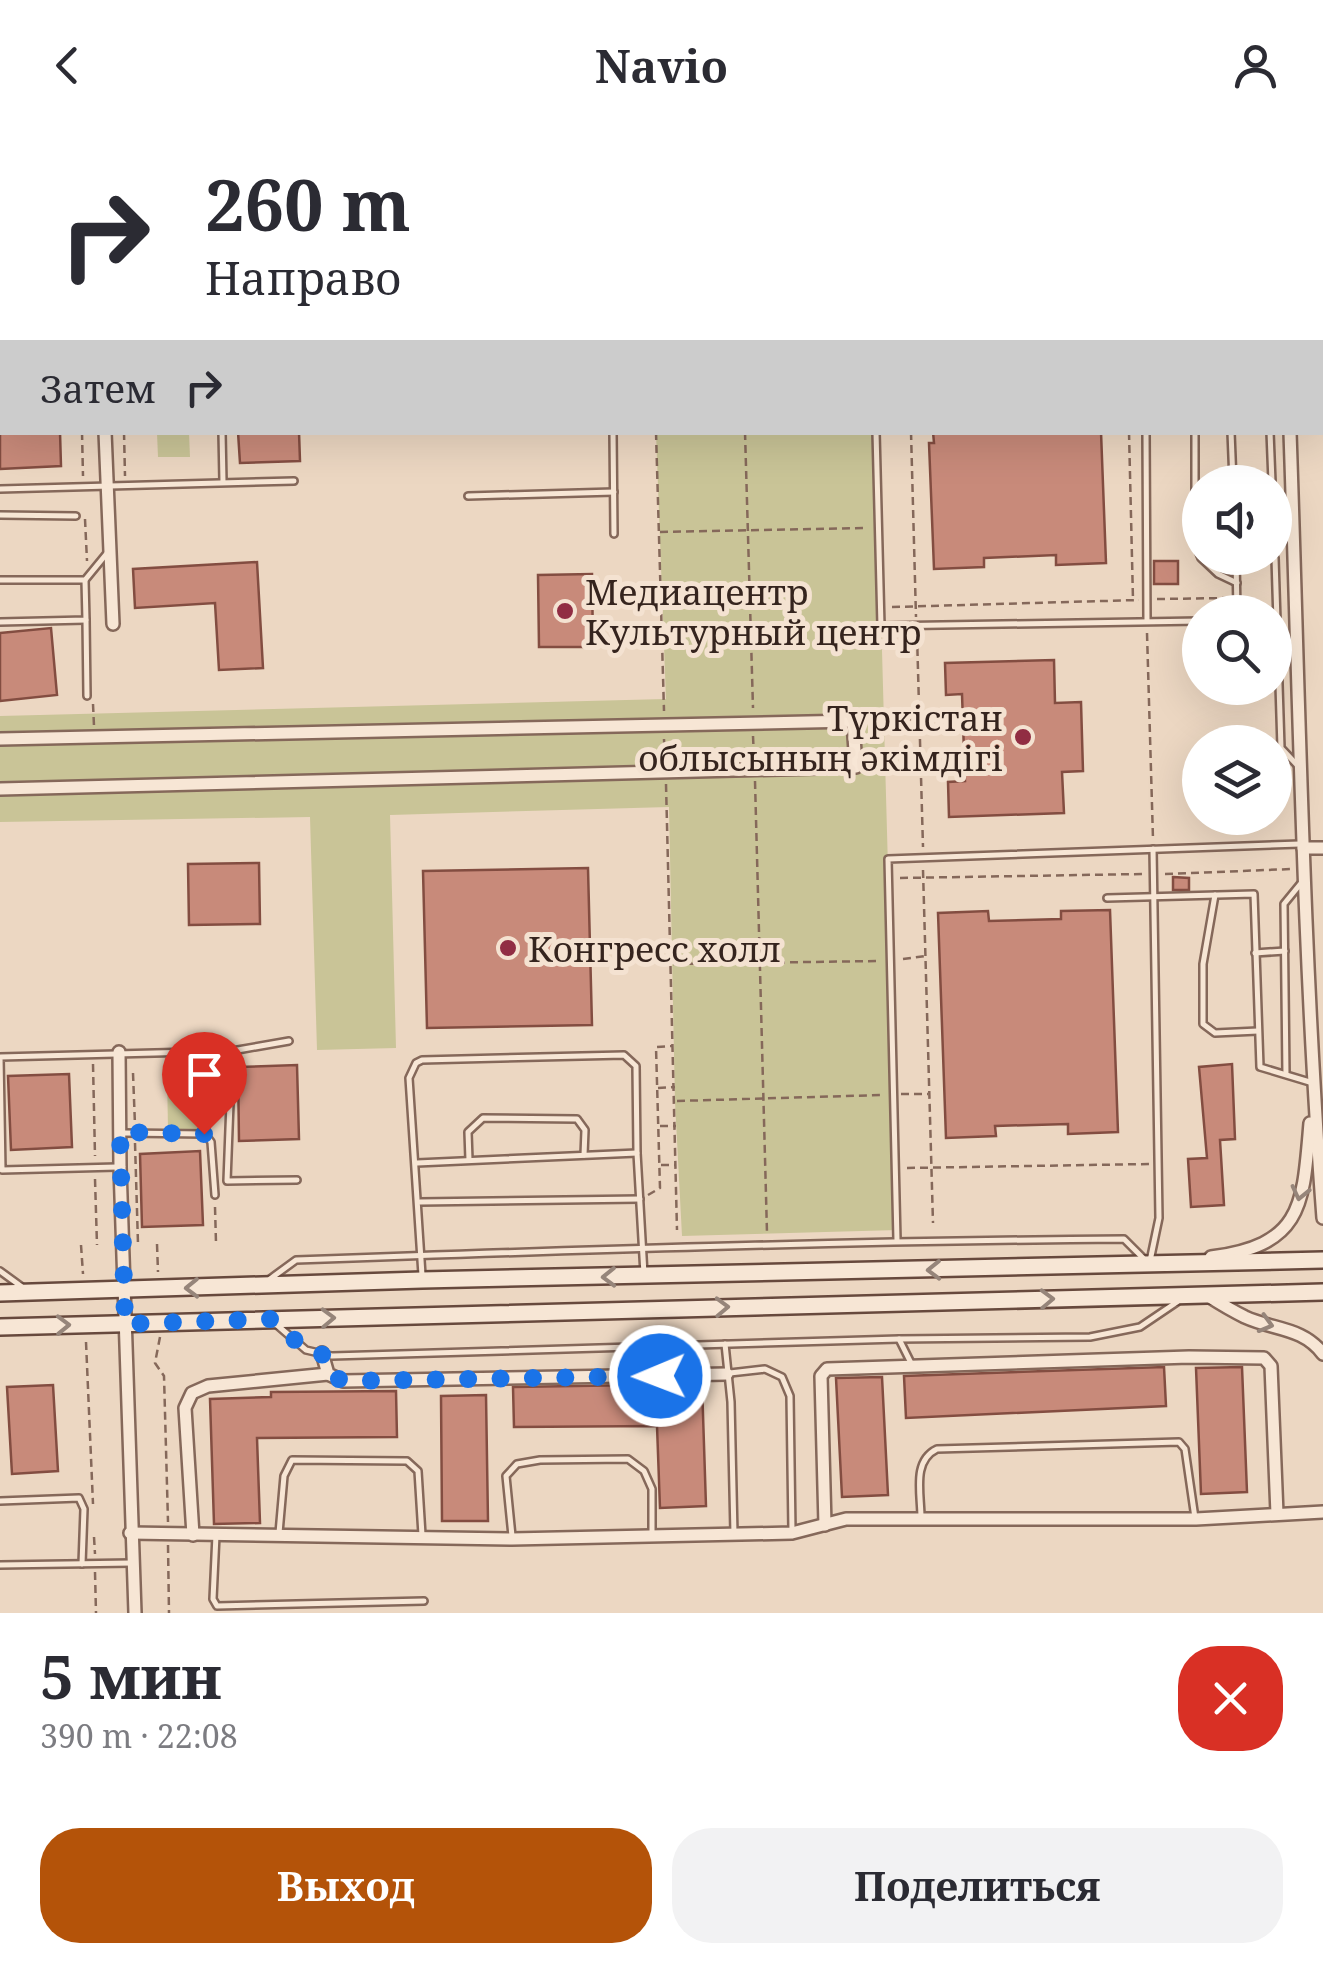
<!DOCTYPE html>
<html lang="ru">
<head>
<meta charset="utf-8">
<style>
  :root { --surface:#fff; --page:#f2f2f3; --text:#2b2b33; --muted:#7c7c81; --accent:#b45309 }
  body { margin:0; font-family:"Noto Serif",serif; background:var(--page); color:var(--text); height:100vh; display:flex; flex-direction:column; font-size:38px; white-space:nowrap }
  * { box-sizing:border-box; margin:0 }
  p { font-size:32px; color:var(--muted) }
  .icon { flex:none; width:55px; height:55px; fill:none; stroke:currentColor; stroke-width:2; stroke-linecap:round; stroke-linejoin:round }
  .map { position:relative; height:1483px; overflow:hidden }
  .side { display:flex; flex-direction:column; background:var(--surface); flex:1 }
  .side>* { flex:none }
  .top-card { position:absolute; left:0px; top:0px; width:1325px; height:305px; box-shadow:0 10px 40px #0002; background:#fff; color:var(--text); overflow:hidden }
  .buttons { position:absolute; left:1182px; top:335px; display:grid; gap:20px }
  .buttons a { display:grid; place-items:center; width:110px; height:110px; border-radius:50%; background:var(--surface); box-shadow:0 10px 40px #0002; font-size:50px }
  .pin { position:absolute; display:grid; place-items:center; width:85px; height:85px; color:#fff; margin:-102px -42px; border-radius:50% 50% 50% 0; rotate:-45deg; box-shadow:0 0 10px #0007 }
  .pin .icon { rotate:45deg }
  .me { position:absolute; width:110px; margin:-55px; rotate:269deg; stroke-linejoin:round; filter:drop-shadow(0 0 8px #0008) }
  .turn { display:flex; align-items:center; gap:35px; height:210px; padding:0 40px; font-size:45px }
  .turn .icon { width:130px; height:130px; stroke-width:2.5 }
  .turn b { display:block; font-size:70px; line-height:85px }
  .then { display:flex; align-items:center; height:95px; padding:0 40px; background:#0003; gap:20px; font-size:38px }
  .round { display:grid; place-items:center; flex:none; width:105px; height:105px; border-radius:40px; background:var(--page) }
  .overview { display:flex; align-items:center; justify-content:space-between; height:170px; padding:0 40px }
  h1 { font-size:60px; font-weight:700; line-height:75px }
  .action { display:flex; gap:20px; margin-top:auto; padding:20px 40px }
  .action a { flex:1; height:115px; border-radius:40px; background:var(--accent); color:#fff; font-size:40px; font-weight:700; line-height:115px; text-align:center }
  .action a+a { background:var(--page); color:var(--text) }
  header { display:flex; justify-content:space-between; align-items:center; height:130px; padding:0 40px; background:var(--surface); font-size:45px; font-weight:700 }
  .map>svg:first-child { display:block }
  .green { fill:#c9c497 }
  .building { fill:#c88a7a; stroke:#834d41; stroke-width:2.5 }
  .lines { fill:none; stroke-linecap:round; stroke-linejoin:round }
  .lane-casing { stroke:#85685a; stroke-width:10 }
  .street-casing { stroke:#85685a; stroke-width:16 }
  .secondary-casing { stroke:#67493d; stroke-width:20 }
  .path { stroke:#85685a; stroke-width:2.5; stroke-dasharray:8 5; stroke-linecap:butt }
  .lane { stroke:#f7e6d5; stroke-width:5 }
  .street { stroke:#f7e6d5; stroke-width:11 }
  .secondary { stroke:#f7e6d5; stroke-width:15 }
  .oneway { stroke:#96857a }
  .route { stroke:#1a73e8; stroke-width:18; stroke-dasharray:0 32.4 }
  .poi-dot { fill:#912d43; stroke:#f4e2d1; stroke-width:4 }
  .labels { text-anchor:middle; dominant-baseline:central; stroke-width:10; stroke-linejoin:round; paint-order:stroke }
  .poi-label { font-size:35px; fill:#35241e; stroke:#f4e2d1; text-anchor:start }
</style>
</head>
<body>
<header><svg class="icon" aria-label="back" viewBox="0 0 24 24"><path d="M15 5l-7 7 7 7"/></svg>Navio<svg class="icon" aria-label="person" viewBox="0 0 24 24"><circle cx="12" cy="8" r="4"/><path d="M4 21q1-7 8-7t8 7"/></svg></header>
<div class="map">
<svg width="1323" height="1483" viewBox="0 0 1323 1483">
  <rect width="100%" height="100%" fill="#ecd7c2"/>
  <g class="green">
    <path d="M157 303H189L190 327H158Z"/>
    <path d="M656 303H876L898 1100 682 1106 675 972 669 677 390 685 396 918 317 920 310 687 0 692V586L666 569Z"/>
    <path d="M167 945H199L200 999H168Z"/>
  </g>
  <g class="building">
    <path d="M0 302H60L61 336 0 339Z"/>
    <path d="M238 302H299L300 331 240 333Z"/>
    <path d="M933 302H1101L1106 433 1056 435V425L984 428V437L934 439 929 313H934Z"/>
    <rect x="1154" y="431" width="24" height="23"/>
    <path d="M257 432 263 538 219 540 215 473 135 478 133 439Z"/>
    <path d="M592 444 593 517H539L538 445Z"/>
    <path d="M51 498 57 565 0 571V503Z"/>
    <path d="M1054 530 1055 573 1081 572 1083 641 1062 642 1064 683 949 687 948 652 965 651 962 564 946 565 945 533Z"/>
    <path d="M259 733 260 794 189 795 188 734Z"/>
    <path d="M588 738 592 895 427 898 423 741Z"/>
    <path d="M1173 747 1189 748V760H1173Z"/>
    <path d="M1110 780 1118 1002 1068 1004V994L995 996 996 1006 946 1008 938 783 988 781 989 791 1061 789V781Z"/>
    <path d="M1232 934 1235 1009 1220 1010 1224 1075 1191 1077 1188 1029 1207 1028 1199 937Z"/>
    <path d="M297 935 299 1009 239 1011 238 937Z"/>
    <path d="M69 944 72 1017 11 1020 8 946Z"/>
    <path d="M200 1021 203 1095 142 1097 140 1024Z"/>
    <path d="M1164 1237 1166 1276 906 1288 904 1246Z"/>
    <path d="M1242 1237 1247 1362 1201 1364 1196 1238Z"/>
    <path d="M882 1247 888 1365 842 1367 836 1248Z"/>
    <path d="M702 1254 706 1376 660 1378 657 1296 514 1297 513 1257Z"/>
    <path d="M53 1255 58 1341 12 1344 7 1257Z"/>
    <path d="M396 1261 397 1307 257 1308 260 1393 214 1394 210 1269 271 1267V1262Z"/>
    <path d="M486 1265 488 1391H442L441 1266Z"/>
  </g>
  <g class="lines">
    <defs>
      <g id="lane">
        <path d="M50 0V2"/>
        <path d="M157 0 158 2"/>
        <path d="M381 0V2"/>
        <path d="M794 0V2"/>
        <path d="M1025 0 1027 2"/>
        <path d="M554 2 696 0"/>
        <path d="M756 2V0"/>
        <path d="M0 22H2"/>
        <path d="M0 239 2 237"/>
        <path d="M222 302 223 352"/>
        <path d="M613 302 614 404"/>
        <path d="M876 302 881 496 1200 491"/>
        <path d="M1146 302 1147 491"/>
        <path d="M1195 302V411L1200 426"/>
        <path d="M1231 302 1233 352"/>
        <path d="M1270 302 1272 352"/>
        <path d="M0 359 294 351"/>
        <path d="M468 366 614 362"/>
        <path d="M0 385 76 386"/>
        <path d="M1201 428 1218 444 1237 453"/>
        <path d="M1236 428 1237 482"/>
        <path d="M1275 428 1281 618 1299 637"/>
        <path d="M0 450H85L108 422"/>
        <path d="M86 490 87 566"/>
        <path d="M0 492 86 490 85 450"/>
        <path d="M1215 765 1203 834V894L1215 903 1258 901"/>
        <path d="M1107 768 1254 764 1260 937 1313 953"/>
        <path d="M1255 823 1285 821"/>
        <path d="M232 921 227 1051 297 1050"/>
        <path d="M1286 944 1284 774 1302 752"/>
        <path d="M123 1003 205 1004 211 1012 215 1065"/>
        <path d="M469 1030 468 1002 483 988 577 989 585 1000 584 1025"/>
        <path d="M417 1033 637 1023"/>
        <path d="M117 1037 2 1040 0 927 232 921 289 911"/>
        <path d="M420 1072 640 1069"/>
        <path d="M897 1110 888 729 1300 714"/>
        <path d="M1150 1131 1159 1088 1153 719"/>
        <path d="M0 1141 22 1157"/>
        <path d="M422 1145 409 948 416 933 422 930 624 925 636 936 637 1023 644 1144"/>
        <path d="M270 1149 296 1130C572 1120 848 1111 1124 1109L1144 1129"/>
        <path d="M277 1195 306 1220 332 1226 899 1209 1090 1207 1140 1197 1177 1172"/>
        <path d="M899 1209 911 1233"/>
        <path d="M725 1214 731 1272 734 1404"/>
        <path d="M730 1243 765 1239 782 1247 790 1266 792 1401"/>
        <path d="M0 1371 79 1368 84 1379 82 1434"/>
        <path d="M921 1388C921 1363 912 1331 937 1319L1179 1312 1185 1319 1195 1388"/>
        <path d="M279 1403 284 1346 292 1330 407 1331 418 1341 422 1405"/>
        <path d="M216 1405 213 1469 217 1476 424 1471"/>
        <path d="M512 1406 506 1346 517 1334 540 1330 628 1329 644 1341 652 1359V1405"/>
        <path d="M0 1435 132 1433"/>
      </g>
      <g id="street">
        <path d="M94 0V2"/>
        <path d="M1302 0V2"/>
        <path d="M1322 60H1323"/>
        <path d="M0 75H2"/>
        <path d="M1322 84H1323"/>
        <path d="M0 99 2 98"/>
        <path d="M1322 205 1323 211"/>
        <path d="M105 302 113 494"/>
        <path d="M1290 302C1299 565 1303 827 1323 1088"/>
        <path d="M0 609 853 591 856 637 0 659"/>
        <path d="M1303 718H1323"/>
        <path d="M119 922 120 1037 135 1483"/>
        <path d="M1211 1127C1304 1115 1303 1074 1310 993"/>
        <path d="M1210 1167C1221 1174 1233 1181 1245 1187 1273 1200 1303 1197 1323 1224"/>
        <path d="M322 1223 328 1244 343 1251 727 1244"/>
        <path d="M825 1395 821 1246 827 1239 1189 1227 1264 1228 1271 1236 1277 1384"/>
        <path d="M130 1403 512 1409 792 1403 846 1389H1196L1323 1382"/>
        <path d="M193 1405 185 1278 192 1263 208 1256 328 1244"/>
      </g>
      <g id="secondary">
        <path d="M0 1163 422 1150 1323 1130"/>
        <path d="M0 1197 1323 1162"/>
      </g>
    </defs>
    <use href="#lane" class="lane-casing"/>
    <use href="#street" class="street-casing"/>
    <use href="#secondary" class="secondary-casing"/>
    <g class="path">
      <path d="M82 302 83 346"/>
      <path d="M124 302 125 346"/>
      <path d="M656 302 664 581"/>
      <path d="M745 302 753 578"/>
      <path d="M911 302 916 487"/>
      <path d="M1129 302 1133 470"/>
      <path d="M85 389 87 431"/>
      <path d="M660 402 867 398"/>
      <path d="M1157 469 1229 468"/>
      <path d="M892 477 1139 470"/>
      <path d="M1147 503 1153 709"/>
      <path d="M917 505 923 717"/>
      <path d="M93 574 94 596"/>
      <path d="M865 591 917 589"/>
      <path d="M753 606 754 628"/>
      <path d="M664 609 665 631"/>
      <path d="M867 637 919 638"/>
      <path d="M755 651 767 1103"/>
      <path d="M666 654 677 1100"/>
      <path d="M923 740 933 1093"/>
      <path d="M1165 744 1292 739"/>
      <path d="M900 748 1142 744"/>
      <path d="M903 829 925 826"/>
      <path d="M673 834 880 831"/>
      <path d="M93 934 95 1026"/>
      <path d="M133 943 135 995"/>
      <path d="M658 958 675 957"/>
      <path d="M901 964H928"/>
      <path d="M677 971 883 965"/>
      <path d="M660 996H676"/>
      <path d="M135 1013 138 1114"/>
      <path d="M661 1035H676"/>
      <path d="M907 1038 1149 1034"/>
      <path d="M95 1049 97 1115"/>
      <path d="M648 1065 660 1058 656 917 672 916"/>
      <path d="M215 1077 216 1113"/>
      <path d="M157 1114 158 1142"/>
      <path d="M81 1115 83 1144"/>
      <path d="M160 1207 155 1233 164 1246 168 1392"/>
      <path d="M86 1212 93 1374"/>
      <path d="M94 1407 95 1424"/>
      <path d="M168 1415 169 1483"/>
      <path d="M95 1442 96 1483"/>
    </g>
    <use href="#lane" class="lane"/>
    <use href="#street" class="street"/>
    <use href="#secondary" class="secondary"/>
  </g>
  <defs><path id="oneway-chevron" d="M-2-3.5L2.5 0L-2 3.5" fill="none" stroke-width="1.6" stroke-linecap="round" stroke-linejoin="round" transform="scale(2.5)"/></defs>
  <g class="oneway">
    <use href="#oneway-chevron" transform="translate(1300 1063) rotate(103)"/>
    <use href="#oneway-chevron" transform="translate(934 1140) rotate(179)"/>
    <use href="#oneway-chevron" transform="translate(609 1147) rotate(179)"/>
    <use href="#oneway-chevron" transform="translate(192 1158) rotate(179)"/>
    <use href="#oneway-chevron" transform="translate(1047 1169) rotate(-2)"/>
    <use href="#oneway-chevron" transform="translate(722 1177) rotate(-2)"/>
    <use href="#oneway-chevron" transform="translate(328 1188) rotate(-2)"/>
    <use href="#oneway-chevron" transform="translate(1266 1194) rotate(16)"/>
    <use href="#oneway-chevron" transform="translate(63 1195) rotate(-1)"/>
  </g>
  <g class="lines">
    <path class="route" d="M204 1004 120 1002 125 1194 271 1189 306 1220 322 1224 328 1244 343 1251 660 1246"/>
  </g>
  <g class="poi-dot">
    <circle cx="565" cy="481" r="10"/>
    <circle cx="1023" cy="607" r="10"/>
    <circle cx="508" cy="818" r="10"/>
  </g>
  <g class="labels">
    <g class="poi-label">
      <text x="585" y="461">Медиацентр<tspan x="585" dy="40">Культурный центр</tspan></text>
      <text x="1003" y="587" text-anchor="end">Түркістан<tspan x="1003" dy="40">облысының әкімдігі</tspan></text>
      <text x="528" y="818">Конгресс холл</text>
    </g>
  </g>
</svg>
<div class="buttons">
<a><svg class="icon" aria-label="sound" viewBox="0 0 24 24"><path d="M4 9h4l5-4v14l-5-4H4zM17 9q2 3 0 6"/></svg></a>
<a><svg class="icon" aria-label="search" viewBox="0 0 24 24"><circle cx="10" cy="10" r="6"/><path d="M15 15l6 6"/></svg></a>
<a><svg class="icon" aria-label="layers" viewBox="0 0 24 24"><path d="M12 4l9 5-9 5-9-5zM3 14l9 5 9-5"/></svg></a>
</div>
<div class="pin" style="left:204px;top:1004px;background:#d93025"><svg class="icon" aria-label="arrive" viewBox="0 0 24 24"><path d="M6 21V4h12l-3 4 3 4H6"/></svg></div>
<svg class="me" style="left:660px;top:1246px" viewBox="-20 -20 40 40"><circle r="17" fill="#1a73e8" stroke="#fff" stroke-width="3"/><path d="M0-11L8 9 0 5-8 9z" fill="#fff"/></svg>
<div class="top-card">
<div class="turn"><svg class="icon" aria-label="right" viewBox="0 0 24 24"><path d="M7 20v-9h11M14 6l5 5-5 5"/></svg><div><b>260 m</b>Направо</div></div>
<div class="then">Затем<svg class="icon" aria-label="right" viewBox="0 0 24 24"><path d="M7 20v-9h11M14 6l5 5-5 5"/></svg></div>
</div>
</div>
<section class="side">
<div class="overview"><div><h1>5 мин</h1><p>390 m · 22:08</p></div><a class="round" style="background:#d93025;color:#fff"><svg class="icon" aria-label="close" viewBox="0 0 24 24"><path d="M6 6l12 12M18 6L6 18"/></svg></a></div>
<div class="action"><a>Выход</a><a>Поделиться</a></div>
</section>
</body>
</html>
